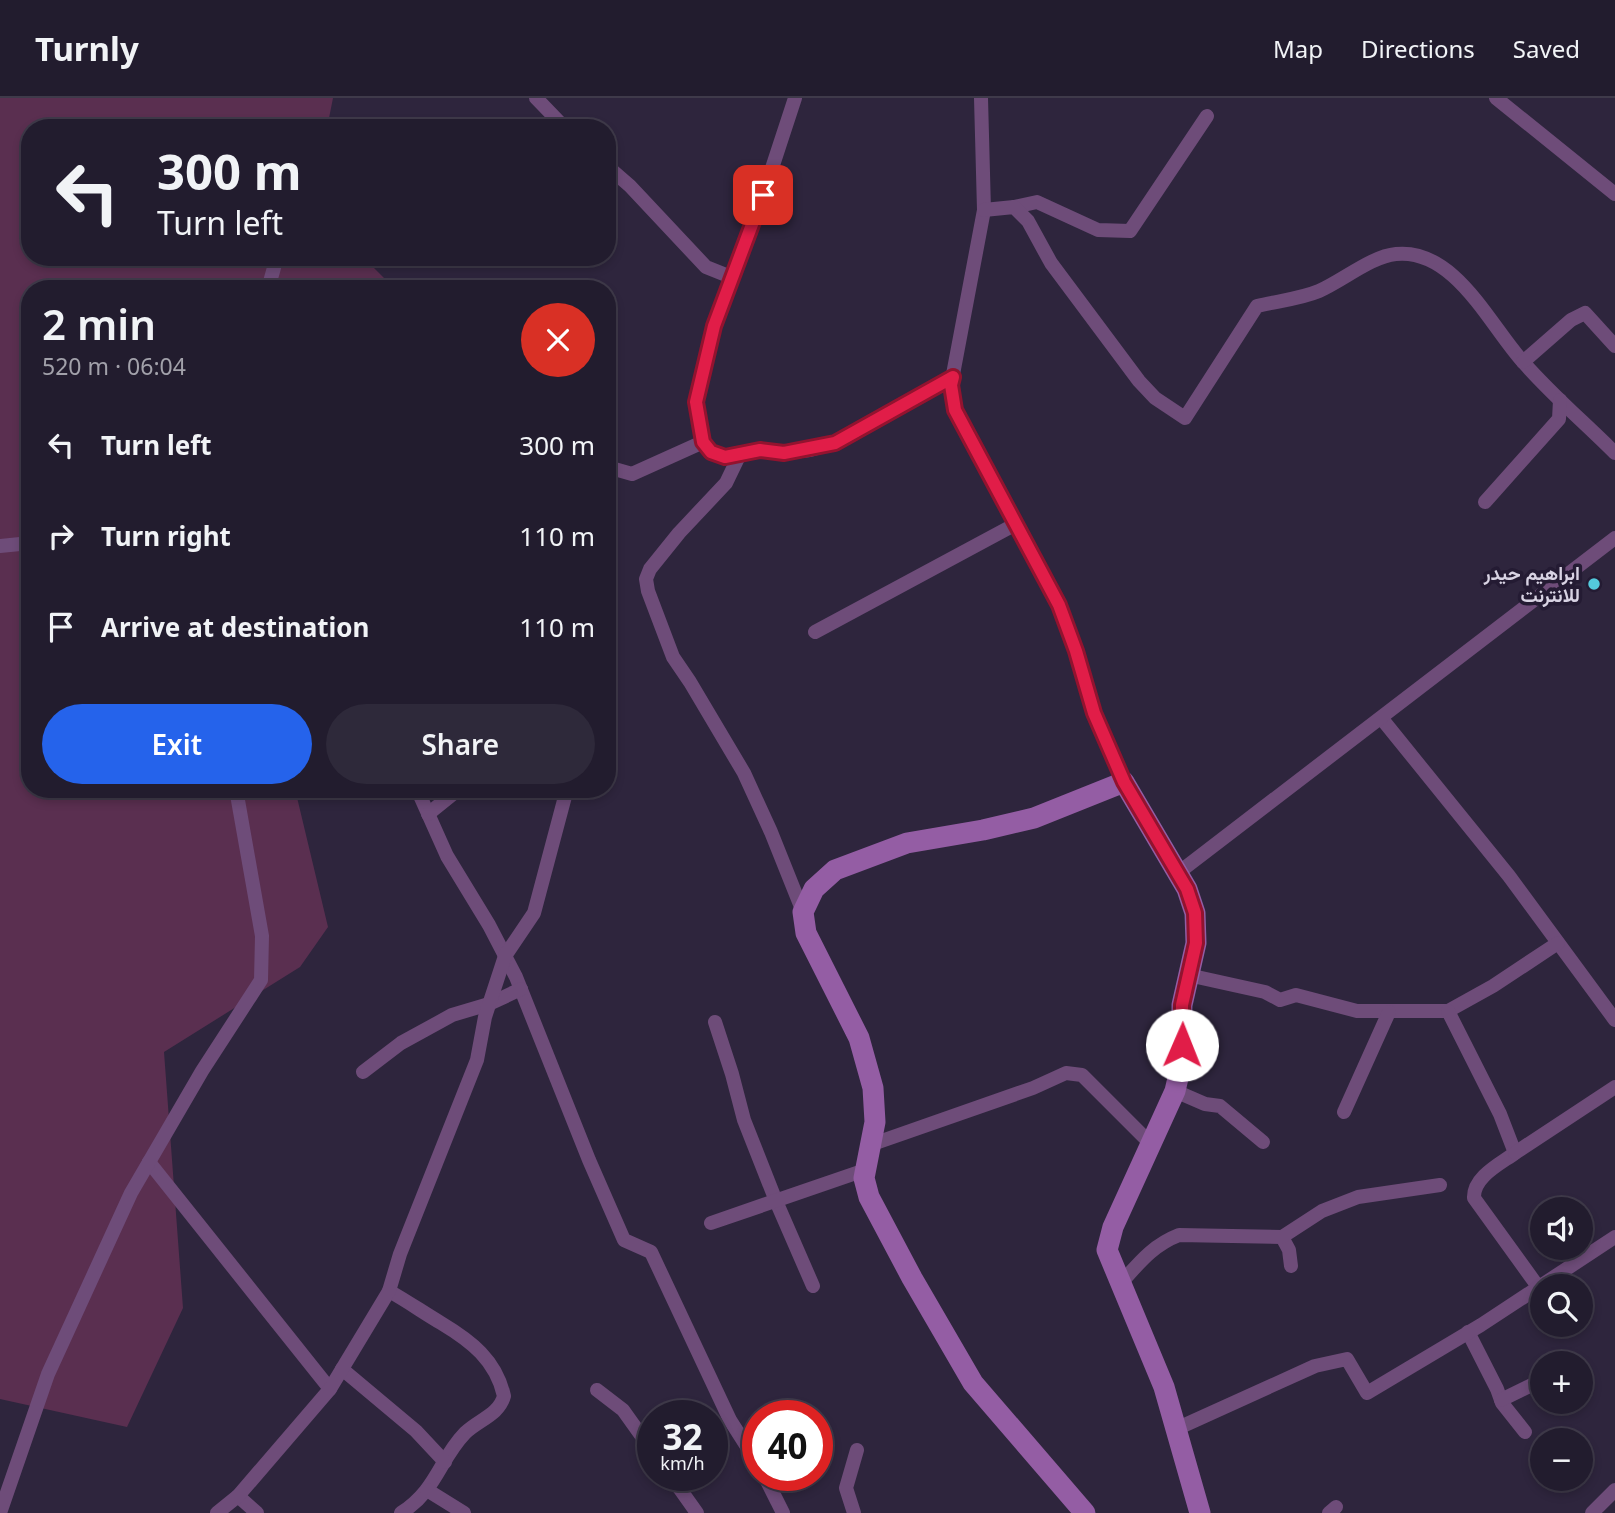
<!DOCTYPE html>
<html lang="en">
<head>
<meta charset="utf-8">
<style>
  :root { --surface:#221c2e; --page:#2e293a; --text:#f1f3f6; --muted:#a2a1aa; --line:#3f3a4a; --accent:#2563eb }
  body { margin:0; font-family:"Noto Sans",Vazirmatn,sans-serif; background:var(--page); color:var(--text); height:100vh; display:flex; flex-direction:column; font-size:26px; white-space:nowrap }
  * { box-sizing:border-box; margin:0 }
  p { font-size:23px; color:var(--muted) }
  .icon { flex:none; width:38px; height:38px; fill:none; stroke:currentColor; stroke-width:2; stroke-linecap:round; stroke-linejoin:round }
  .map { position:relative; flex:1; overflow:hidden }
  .panel { position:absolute; left:21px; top:182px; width:595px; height:518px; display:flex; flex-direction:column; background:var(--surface); border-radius:28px; box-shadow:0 4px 10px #0003,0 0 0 2px var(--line) }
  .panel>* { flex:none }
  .top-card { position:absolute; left:21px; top:21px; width:595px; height:147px; border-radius:28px; box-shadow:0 4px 10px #0003,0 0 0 2px var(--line); background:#221c2e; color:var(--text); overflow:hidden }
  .controls { position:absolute; left:1530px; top:1099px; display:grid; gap:14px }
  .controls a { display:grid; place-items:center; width:63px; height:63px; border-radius:50%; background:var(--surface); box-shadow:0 4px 10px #0003,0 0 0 2px var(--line); font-size:35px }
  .speed { position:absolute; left:637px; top:1302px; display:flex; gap:14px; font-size:35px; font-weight:700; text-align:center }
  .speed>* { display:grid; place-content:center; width:91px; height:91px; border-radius:50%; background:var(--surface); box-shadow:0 4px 10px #0003,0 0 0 2px var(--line); line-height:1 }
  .speed small { font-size:18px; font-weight:400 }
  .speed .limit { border:10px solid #d22; background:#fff; color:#111 }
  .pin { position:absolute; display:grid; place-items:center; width:60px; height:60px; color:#fff; margin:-30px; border-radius:14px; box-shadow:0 4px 10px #0006 }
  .me { position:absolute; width:77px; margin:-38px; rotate:1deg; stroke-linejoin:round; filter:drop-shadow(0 0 5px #0008) }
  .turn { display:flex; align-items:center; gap:24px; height:147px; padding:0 21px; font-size:32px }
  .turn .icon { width:91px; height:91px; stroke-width:2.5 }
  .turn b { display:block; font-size:49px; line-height:60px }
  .round { display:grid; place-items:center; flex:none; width:74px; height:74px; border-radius:37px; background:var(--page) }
  .head { display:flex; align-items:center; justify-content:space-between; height:119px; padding:0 21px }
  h1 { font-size:42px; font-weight:600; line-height:52px }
  .primary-button { display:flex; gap:14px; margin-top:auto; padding:14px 21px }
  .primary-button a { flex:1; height:80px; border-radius:42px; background:var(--accent); color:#fff; font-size:28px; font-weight:600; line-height:80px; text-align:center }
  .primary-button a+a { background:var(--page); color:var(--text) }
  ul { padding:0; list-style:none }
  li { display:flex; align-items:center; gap:21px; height:91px; padding:0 21px }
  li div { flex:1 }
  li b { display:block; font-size:26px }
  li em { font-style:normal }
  header { display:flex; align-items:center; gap:42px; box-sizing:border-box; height:98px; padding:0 35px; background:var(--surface); border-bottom:2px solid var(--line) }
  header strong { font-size:33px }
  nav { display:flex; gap:38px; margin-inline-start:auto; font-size:24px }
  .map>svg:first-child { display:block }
  .green { fill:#5a2f50 }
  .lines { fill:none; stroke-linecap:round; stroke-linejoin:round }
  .street { stroke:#6e4c79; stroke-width:14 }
  .secondary { stroke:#945da4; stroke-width:21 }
  .route-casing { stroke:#92132f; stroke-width:18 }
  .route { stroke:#e11d48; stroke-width:12 }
  .poi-dot { fill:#54cadd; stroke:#241b33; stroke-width:2.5 }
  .labels { text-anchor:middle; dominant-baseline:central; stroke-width:7; stroke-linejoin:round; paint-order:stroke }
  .poi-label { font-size:19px; font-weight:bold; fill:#d8d3e3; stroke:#241b33; text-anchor:end }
</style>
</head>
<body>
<header>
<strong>Turnly</strong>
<nav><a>Map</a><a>Directions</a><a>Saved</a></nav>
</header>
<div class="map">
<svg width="1615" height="1415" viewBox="0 0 1615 1415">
  <rect width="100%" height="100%" fill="#2e253d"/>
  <path class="green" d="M0 0H333L327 30H30V159H363L395 191H30V691H295L328 829 300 869 164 954 183 1210 127 1329 0 1301Z"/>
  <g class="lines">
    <g class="street">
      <path d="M536 0 565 30"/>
      <path d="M795 0 756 119 728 186 708 249 696 304 703 344 711 354 725 359 760 353 784 355 810 352 835 345 953 279"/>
      <path d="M981 0 984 112 951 287 955 312 1059 507 1076 553 1094 615 1124 684"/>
      <path d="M1496 0 1615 96"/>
      <path d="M607 68 630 88 706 169 731 179"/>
      <path d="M1014 109 1037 104 1098 132 1130 133 1207 18"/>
      <path d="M984 112 1014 109 1028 123 1051 165 1139 283 1155 300 1185 320 1257 208C1277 203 1300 201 1319 193 1342 183 1372 158 1396 156 1455 150 1490 228 1524 265 1552 297 1585 325 1615 355"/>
      <path d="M268 191 277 159"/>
      <path d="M1523 264 1571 222 1585 215 1615 248"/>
      <path d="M740 356 726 385 679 435 650 471 646 481 648 493 673 559 690 584 744 675 771 734 803 814"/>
      <path d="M611 370 632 376 703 344"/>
      <path d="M1485 404 1559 321 1560 302"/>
      <path d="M0 448 30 445"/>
      <path d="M815 534 1016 426"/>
      <path d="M1382 621 1509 778 1615 922"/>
      <path d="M417 691 447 758 489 827 516 879 589 1062 624 1142 651 1154 730 1322 758 1366"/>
      <path d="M428 716 459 691"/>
      <path d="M1178 775 1615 440"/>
      <path d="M1188 877 1265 894 1280 902 1296 897 1357 913H1448L1493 888 1558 845"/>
      <path d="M1448 913 1500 1016 1515 1055C1500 1066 1473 1079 1474 1100L1539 1190"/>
      <path d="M715 924 732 976 744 1022 776 1103 813 1188"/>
      <path d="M363 974 401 945 452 917 489 906 521 891"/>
      <path d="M1175 993 1205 1006 1220 1008 1263 1044"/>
      <path d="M1344 1014 1389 914"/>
      <path d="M870 1047 1033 990 1066 975 1082 977 1152 1047"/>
      <path d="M1515 1055 1615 989"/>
      <path d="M149 1064 330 1291"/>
      <path d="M711 1125 865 1072"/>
      <path d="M1282 1139 1289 1152 1291 1168"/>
      <path d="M1121 1185C1139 1165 1153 1147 1179 1137L1282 1139 1322 1113 1358 1099 1440 1087"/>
      <path d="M389 1193C407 1203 424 1215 441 1225 471 1243 496 1262 504 1298 499 1317 478 1322 465 1335 439 1362 437 1392 401 1415"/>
      <path d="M1468 1234 1497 1291 1502 1305 1525 1334"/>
      <path d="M342 1271 416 1333 445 1364"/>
      <path d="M597 1292 623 1312 653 1354"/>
      <path d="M1501 1302 1542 1282"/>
      <path d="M1176 1331 1315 1268 1347 1261 1367 1295 1481 1227 1615 1139"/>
      <path d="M670 1377 697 1415"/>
      <path d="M764 1377 783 1415"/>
      <path d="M427 1392 464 1415"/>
      <path d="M238 1398 257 1415"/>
      <path d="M0 1415 48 1276 131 1095 202 973 261 882 262 838 236 691"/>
      <path d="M217 1415 238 1398 330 1291 389 1193 400 1156 477 962 485 919 505 858 534 815 567 691"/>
      <path d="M854 1415 846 1390 857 1352"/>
      <path d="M1329 1415 1336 1409"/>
      <path d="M1592 1415 1615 1392"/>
    </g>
    <path class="secondary" d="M1085 1415 973 1285 912 1180 869 1099 864 1080 875 1024 873 990 859 940 806 835 803 814 814 791 835 772 907 745 983 732 1034 720 1124 684 1187 791 1195 815 1196 845 1182 907 1181 967 1175 993 1113 1129 1107 1152 1164 1289 1200 1415"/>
  </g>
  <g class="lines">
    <defs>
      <path id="route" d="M763 97 714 228 696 304 703 344 711 354 725 359 760 352 784 355 835 345 953 279 951 287 955 312 1059 507 1076 553 1094 615 1124 684 1187 791 1195 815 1196 845 1182 907V947"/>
    </defs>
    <use href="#route" class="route-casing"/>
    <use href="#route" class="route"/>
  </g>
  <circle class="poi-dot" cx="1594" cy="486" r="7"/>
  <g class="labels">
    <g class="poi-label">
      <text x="1580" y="475">ابراهيم حيدر<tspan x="1580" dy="22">للانترنت</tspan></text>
    </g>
  </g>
</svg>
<div class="controls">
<a><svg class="icon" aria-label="sound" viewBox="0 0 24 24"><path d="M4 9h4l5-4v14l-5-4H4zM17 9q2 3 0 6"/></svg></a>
<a><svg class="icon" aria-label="search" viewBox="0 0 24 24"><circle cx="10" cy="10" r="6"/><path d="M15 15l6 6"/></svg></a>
<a>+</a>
<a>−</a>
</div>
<div class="speed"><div>32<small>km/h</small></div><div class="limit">40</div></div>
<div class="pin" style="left:763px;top:97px;background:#d93025"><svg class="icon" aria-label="arrive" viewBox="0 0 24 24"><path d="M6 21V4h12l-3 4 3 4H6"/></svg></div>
<svg class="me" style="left:1182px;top:947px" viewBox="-20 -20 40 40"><circle r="19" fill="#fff"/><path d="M0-13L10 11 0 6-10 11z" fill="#e11d48"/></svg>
<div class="top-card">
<div class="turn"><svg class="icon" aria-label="left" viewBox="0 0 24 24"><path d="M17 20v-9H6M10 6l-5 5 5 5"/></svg><div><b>300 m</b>Turn left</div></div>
</div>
<section class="panel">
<div class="head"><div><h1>2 min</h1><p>520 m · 06:04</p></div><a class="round" style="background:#d93025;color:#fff"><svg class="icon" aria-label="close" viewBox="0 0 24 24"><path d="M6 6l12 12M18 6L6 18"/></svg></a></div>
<ul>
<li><svg class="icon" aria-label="left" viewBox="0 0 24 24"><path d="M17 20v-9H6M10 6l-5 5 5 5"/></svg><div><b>Turn left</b></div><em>300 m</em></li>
<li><svg class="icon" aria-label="right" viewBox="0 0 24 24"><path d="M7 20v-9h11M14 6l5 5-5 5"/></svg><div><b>Turn right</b></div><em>110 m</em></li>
<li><svg class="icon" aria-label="arrive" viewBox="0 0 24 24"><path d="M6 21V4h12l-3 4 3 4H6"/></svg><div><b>Arrive at destination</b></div><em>110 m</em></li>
</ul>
<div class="primary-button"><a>Exit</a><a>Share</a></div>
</section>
</div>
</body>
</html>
